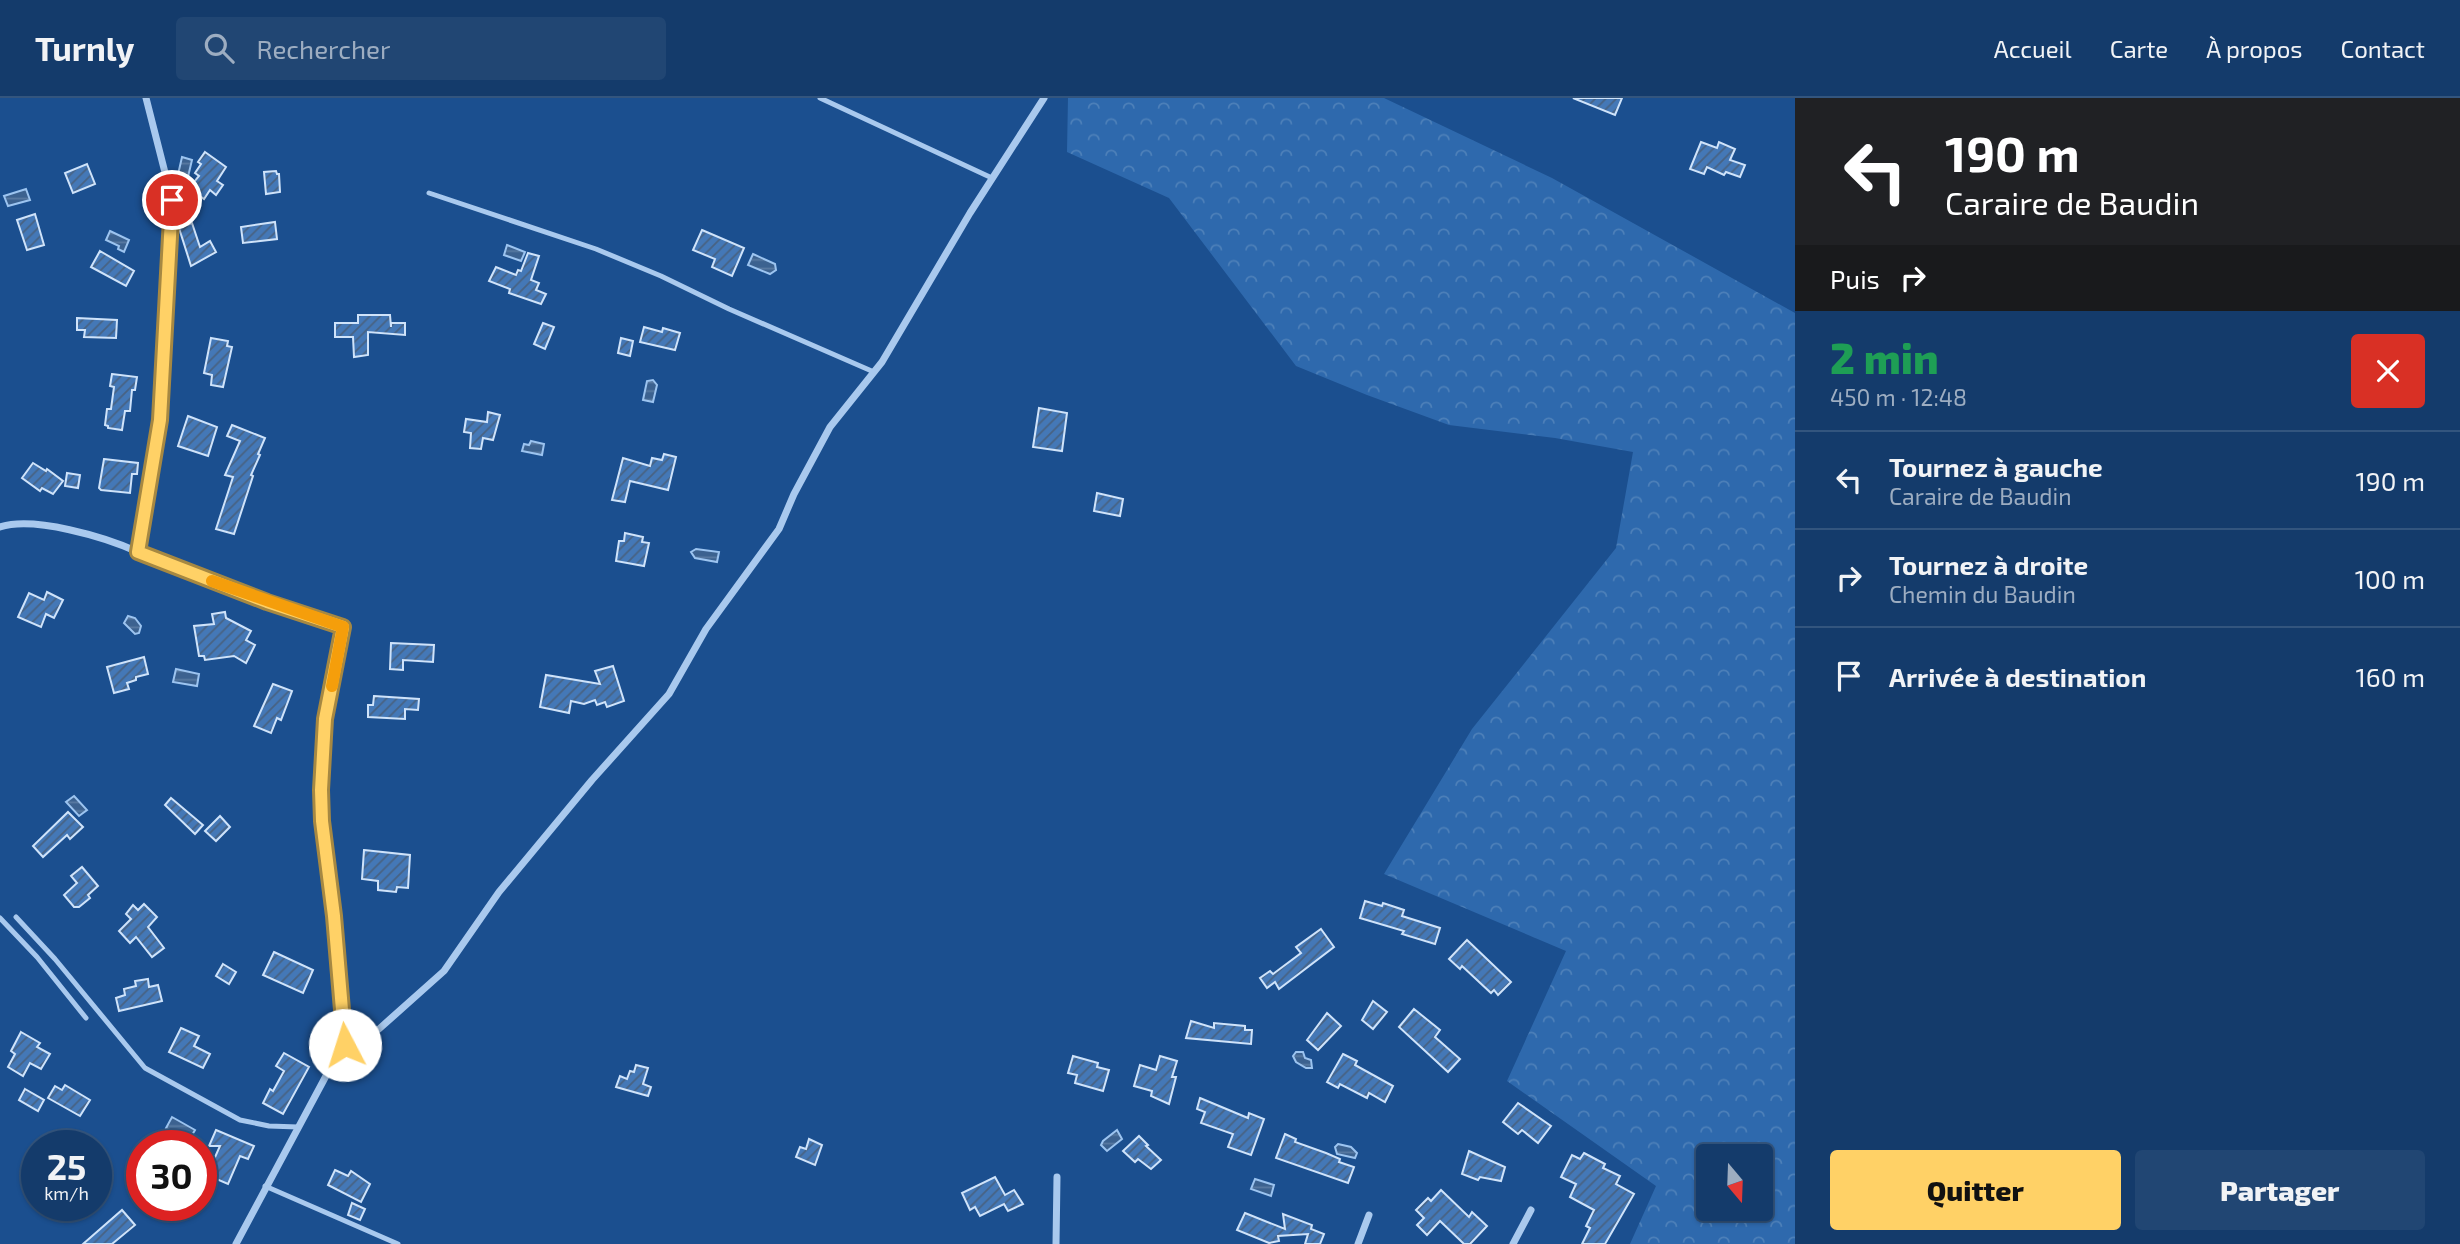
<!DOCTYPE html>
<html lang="fr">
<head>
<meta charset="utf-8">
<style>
  :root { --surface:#143b6b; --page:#214673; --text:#f1f3f6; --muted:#9dadc1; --line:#33557e; --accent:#ffd166 }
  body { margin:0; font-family:"Exo 2",sans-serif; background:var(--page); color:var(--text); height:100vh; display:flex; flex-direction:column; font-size:26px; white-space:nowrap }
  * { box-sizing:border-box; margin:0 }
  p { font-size:23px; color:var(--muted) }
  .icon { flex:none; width:38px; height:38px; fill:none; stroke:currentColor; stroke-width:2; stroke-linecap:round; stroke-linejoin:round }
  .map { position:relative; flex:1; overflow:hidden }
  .drawer { display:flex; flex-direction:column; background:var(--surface); width:665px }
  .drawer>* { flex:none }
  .hud { background:#202124; color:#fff; overflow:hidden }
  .needle { width:46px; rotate:161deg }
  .fabs { position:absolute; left:1696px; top:1046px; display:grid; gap:14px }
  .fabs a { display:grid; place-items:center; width:77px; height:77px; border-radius:7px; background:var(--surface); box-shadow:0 2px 5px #0004,0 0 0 2px var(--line); font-size:35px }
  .speed { position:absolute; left:21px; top:1032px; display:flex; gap:14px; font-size:35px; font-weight:700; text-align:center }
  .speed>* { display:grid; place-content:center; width:91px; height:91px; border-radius:50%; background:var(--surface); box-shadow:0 2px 5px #0004,0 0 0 2px var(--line); line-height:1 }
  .speed small { font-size:18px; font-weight:400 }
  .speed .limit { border:10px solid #d22; background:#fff; color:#111 }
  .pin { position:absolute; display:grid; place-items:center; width:60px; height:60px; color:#fff; margin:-30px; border:4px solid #fff; border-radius:50%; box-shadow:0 2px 7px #0007 }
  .me { position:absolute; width:77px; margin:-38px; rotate:355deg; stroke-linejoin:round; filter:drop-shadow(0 0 5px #0008) }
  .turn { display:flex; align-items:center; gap:24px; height:147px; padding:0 35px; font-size:32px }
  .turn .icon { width:91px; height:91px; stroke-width:2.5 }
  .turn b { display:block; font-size:49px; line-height:60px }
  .then { display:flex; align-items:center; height:66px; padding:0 35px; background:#0003; gap:14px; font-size:26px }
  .round { display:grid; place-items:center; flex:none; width:74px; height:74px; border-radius:7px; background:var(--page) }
  .summary { display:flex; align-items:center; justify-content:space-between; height:119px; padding:0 35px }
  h1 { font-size:42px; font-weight:800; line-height:52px; color:#1e9e55 }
  .cta { display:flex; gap:14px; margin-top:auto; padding:14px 35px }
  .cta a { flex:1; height:80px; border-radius:7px; background:var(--accent); color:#111; font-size:28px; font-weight:800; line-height:80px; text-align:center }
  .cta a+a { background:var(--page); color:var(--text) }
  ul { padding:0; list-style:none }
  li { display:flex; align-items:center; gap:21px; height:98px; padding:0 35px; border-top:2px solid var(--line) }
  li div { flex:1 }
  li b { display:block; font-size:26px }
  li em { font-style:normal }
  header { display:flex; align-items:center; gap:42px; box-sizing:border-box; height:98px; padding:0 35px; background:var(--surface); border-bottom:2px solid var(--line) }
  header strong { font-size:33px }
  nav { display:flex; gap:38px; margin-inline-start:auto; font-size:24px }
  .search { width:490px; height:63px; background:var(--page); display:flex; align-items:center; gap:18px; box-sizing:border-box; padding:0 24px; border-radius:7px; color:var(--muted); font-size:26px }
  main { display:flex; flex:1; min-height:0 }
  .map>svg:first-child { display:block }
  .forest { fill:url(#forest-crowns); fill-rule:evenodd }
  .water { fill:url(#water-rules); stroke:#9cc4f0; stroke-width:2 }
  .building { fill:url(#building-hatch); stroke:#cfe3fa; stroke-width:2 }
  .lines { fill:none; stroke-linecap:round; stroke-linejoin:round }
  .service { stroke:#a9c9ee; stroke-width:5 }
  .minor { stroke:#a9c9ee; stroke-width:7 }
  .route-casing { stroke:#a68842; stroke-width:18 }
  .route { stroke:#ffd166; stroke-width:12 }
  .slow { stroke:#f59e0b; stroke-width:12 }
</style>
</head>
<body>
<header>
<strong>Turnly</strong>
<div class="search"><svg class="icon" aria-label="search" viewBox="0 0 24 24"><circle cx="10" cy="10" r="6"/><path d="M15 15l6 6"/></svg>Rechercher</div>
<nav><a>Accueil</a><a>Carte</a><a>À propos</a><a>Contact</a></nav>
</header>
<main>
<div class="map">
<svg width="1795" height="1146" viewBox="0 0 1795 1146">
  <defs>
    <pattern id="forest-crowns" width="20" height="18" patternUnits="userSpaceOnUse" patternTransform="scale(1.75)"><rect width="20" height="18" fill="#2e69ad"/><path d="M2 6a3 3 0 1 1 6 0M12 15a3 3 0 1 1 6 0" fill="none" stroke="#4d80b9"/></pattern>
    <pattern id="water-rules" width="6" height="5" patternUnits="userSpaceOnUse" patternTransform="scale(1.75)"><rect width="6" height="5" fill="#3c6290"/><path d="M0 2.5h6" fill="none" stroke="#597aa1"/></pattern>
    <pattern id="building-hatch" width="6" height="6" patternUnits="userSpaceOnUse" patternTransform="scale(1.75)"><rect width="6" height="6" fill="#4478b7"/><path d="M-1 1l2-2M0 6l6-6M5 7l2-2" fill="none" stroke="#486282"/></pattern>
  </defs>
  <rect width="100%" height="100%" fill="#1b4f8f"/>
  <path class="forest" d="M1068 0H1384L1552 80 1795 215V1146H1630L1656 1088 1507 983 1566 853 1384 776 1472 631 1616 450 1633 354 1555 340 1449 327 1367 297 1296 268 1169 100 1067 54ZM1708 1059H1760V1111H1708Z"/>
  <g class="water">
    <path d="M182 59 192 62 187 83 177 81Z"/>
    <path d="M26 91 30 102 8 108 4 98Z"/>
    <path d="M110 133 129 142 124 154 118 151 119 148 106 142Z"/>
    <path d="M507 147 525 154 521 163 504 157Z"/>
    <path d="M753 156 775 166 776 172 770 176 748 167Z"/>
    <path d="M653 282 657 287 653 304 643 302 647 283Z"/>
    <path d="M531 343 544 346 542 357 522 353 524 346 529 347Z"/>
    <path d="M696 451 719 454 717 464 695 460 691 454Z"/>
    <path d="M128 518 135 520 141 528 139 535 135 536 124 525Z"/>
    <path d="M176 571 199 576 197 588 173 584Z"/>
    <path d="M74 698 87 712 79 718 66 704Z"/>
    <path d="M1296 954H1303L1305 960 1311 962 1312 970H1306L1296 964 1293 958Z"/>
    <path d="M172 1019 195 1032 189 1042 166 1030Z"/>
    <path d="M1117 1032 1122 1041 1107 1053 1101 1047 1103 1043Z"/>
    <path d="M1338 1046 1351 1049 1357 1055 1355 1060 1337 1056 1335 1049Z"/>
    <path d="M1255 1081 1274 1087 1271 1098 1251 1091Z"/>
  </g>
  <g class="building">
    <path d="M1573 0H1622L1615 17Z"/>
    <path d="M1701 44 1717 50 1719 44 1735 51 1730 62 1745 67 1740 79 1726 74 1724 77 1707 69 1704 76 1690 71Z"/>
    <path d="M205 54 226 69 217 83 223 87 216 97 210 92 204 101 189 90 199 78 195 75 201 66 198 64Z"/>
    <path d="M87 66 95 86 73 95 65 75Z"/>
    <path d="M276 73 277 76H279L280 94 266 96 264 74Z"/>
    <path d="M35 116 44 147 27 152 17 122Z"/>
    <path d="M275 124 277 141 243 145 241 129Z"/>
    <path d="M192 125 200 149 210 143 216 154 191 168 179 130Z"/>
    <path d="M702 132 744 150 732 178 712 169 715 161 693 152Z"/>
    <path d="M100 153 134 173 126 188 91 169Z"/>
    <path d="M528 155 539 158 531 182 539 185 536 192 546 196 541 206 509 195 510 191 489 183 496 169 516 177 518 172 521 173Z"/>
    <path d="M358 217H390L391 229V225H405V237L368 234V257L354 259 353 239H335V225H358Z"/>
    <path d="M77 220 117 222 116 240 84 239 85 232H77Z"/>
    <path d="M543 225 554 229 545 251 534 246Z"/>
    <path d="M644 229 662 234 663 230 680 235 675 252 640 244Z"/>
    <path d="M211 240 228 243 227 248 232 249 223 289 211 287 212 277 204 275Z"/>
    <path d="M621 240 633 243 630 258 618 255Z"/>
    <path d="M112 276 137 279 135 292H132L130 313H125L122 332 108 330V328L105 327 107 311H111L114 289 110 288Z"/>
    <path d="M1039 310 1067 315 1062 353 1033 349Z"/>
    <path d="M488 314 500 317 493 342 483 340 481 351 470 350 471 335 464 334 466 321 487 324Z"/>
    <path d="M188 318 217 329 208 358 178 348Z"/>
    <path d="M232 327 265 340 258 356 260 357 251 377 253 378 234 436 216 431 233 379 225 377 240 343 227 338Z"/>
    <path d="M664 356 676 359 668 392 630 383 625 404 612 402 623 360 650 368 652 360 662 362Z"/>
    <path d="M104 361 138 365 137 376H132L130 395 101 392 99 390Z"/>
    <path d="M33 365 46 373 47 371 63 383 53 396 42 390 40 393 22 380Z"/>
    <path d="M67 375 80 377 78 390 65 388Z"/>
    <path d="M1097 395 1123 401 1120 418 1094 413Z"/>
    <path d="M625 435 643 439 642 444 649 445 644 468 616 463 619 443H624Z"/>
    <path d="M47 494 63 502 54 520 46 516 41 529 18 519 29 495 44 502Z"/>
    <path d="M225 514 226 520 251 533 246 542 255 547 246 565 234 558 205 562 204 558H199L194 528 214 526 212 516Z"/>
    <path d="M391 545 434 547 433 564 403 562V572L390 571Z"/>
    <path d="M144 559 148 576 136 579V582L127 585 129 591 114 595 107 569Z"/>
    <path d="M613 568 624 603 607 609 605 604 597 607 595 602 584 606 571 603 569 615 540 609 546 577 600 586 595 573Z"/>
    <path d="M273 586 292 593 281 622 277 620 271 635 254 628Z"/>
    <path d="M374 598 419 601 418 612 405 611V621L368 619V607H373Z"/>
    <path d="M171 700 203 727 195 736 165 707Z"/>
    <path d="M68 714 83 729 70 741 67 737 43 759 33 748Z"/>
    <path d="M220 718 230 729 216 743 205 733Z"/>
    <path d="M364 752 410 757 408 790 397 789 396 794 378 792V783L362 781Z"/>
    <path d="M82 769 98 788 88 797 90 800 79 809H74L64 797 77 785 71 778Z"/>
    <path d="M1365 803 1382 808 1383 805 1404 812 1402 818 1440 830 1435 846 1402 836 1404 833 1360 820Z"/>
    <path d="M144 806 157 819 148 829 164 850 152 859 136 839 130 845 119 833 131 821 126 816 133 807 138 812Z"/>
    <path d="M1321 831 1334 849 1279 891 1275 884 1267 890 1260 880 1270 873 1273 876 1301 855 1296 849Z"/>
    <path d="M1467 842 1511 884 1498 897 1494 892 1491 895 1462 868 1460 871 1449 861Z"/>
    <path d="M274 854 313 872 303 895 263 877Z"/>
    <path d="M223 866 236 874 229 886 216 878Z"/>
    <path d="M148 881 149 889 158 887 162 903 119 913 116 900 125 897 124 891 136 888 135 883Z"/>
    <path d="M1373 903 1387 914 1373 931 1362 922Z"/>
    <path d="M1414 911 1440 932 1435 939 1460 961 1448 974 1399 929Z"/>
    <path d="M1327 915 1341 928 1318 952 1307 942Z"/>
    <path d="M1191 923 1214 930V925L1245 928V932H1252L1251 946 1186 940Z"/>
    <path d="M181 930 199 938 194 948 210 956 203 970 169 954Z"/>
    <path d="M21 934 40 945 37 949 50 956 41 971 30 965 23 978 8 969 15 956 11 953Z"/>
    <path d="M284 955 309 969 283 1016 263 1005 270 991 273 993 284 973 276 968Z"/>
    <path d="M1343 956 1357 963 1355 967 1393 988 1385 1004 1369 995 1367 1000 1340 986 1338 990 1327 984Z"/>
    <path d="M1073 958 1098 965 1097 969 1109 972 1103 993 1075 985 1077 977 1068 975Z"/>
    <path d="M1160 958 1177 963 1172 979H1176L1169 1006 1151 998 1152 993 1134 988 1140 967 1156 972Z"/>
    <path d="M636 967 648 970 643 986 651 989 648 998 616 989 620 978 627 981 630 973 634 974Z"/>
    <path d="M65 987 90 1002 80 1018 48 1000 55 988 62 992Z"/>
    <path d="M25 991 44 1002 38 1013 19 1002Z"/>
    <path d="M1200 1000 1248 1020 1249 1015 1264 1021 1251 1057 1228 1049 1233 1036 1201 1025 1205 1014 1197 1011Z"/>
    <path d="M1518 1005 1551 1028 1538 1045 1522 1032 1518 1036 1503 1024Z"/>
    <path d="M216 1032 254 1048 248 1061 240 1058 228 1086 207 1077 220 1048H209Z"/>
    <path d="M1285 1036 1296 1041 1295 1044 1326 1055 1340 1061 1339 1064 1354 1069 1348 1085 1276 1060Z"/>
    <path d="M1139 1038 1148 1047 1146 1048 1161 1062 1151 1071 1138 1061 1135 1064 1123 1053Z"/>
    <path d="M809 1041 822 1047 815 1067 796 1059 800 1049 806 1051Z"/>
    <path d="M1469 1053 1505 1069 1501 1083 1480 1079 1478 1082 1462 1076Z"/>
    <path d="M1584 1055 1605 1066 1603 1070 1620 1078 1616 1086 1634 1096 1605 1146H1582L1590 1130 1586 1128 1594 1112 1570 1099 1576 1086 1561 1079 1572 1057 1580 1061Z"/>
    <path d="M335 1072 348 1078 351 1073 370 1086 361 1104 328 1087Z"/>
    <path d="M995 1079 1005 1097 1014 1092 1023 1106 1008 1113 1004 1106 980 1118 975 1109 970 1112 962 1095Z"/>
    <path d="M1441 1092 1469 1119 1472 1114 1487 1128 1470 1146H1464L1440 1123 1427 1137 1417 1127 1424 1120 1416 1112 1428 1100 1431 1103Z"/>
    <path d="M352 1105 365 1111 360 1122 348 1117Z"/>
    <path d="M122 1112 135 1127 112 1146H83Z"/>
    <path d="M1245 1115 1285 1131 1283 1116 1312 1127 1311 1131 1324 1136 1320 1146H1305L1308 1136 1278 1138 1279 1143 1269 1145 1237 1132Z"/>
  </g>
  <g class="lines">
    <g class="service">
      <path d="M820 0 992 80"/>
      <path d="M429 95 596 151 661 178 729 211 874 274"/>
      <path d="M16 819 55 861 145 970 240 1022 269 1028 298 1029"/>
      <path d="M0 820 37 859 86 920"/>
      <path d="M265 1088 398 1146"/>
    </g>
    <g class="minor">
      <path d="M0 429C34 418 105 439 138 454L160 322 172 102 146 0"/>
      <path d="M138 454 267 504 343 529 325 621 321 692 325 752 334 818 345 947"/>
      <path d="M236 1146 342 948 379 931 444 873 499 794 592 682 669 596 706 531 779 431 794 396 830 329 882 264 970 115 1044 0"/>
      <path d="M1056 1146 1057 1079"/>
      <path d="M1358 1146 1369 1117"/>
      <path d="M1513 1146 1531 1112"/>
    </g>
  </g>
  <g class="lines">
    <defs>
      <path id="route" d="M172 102 160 322 138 454 267 504 343 529 325 621 321 692 322 723 334 818 345 947"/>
    </defs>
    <use href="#route" class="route-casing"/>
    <use href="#route" class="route"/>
    <path class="slow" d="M212 483 343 529 332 588"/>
  </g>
</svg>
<div class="fabs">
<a><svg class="needle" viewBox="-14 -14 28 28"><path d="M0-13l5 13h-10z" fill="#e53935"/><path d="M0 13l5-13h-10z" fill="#9dadc1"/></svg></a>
</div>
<div class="speed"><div>25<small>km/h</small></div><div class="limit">30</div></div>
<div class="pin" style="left:172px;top:102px;background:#d93025"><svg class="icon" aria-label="arrive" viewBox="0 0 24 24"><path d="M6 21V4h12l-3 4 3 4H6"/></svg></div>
<svg class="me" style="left:345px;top:947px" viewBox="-20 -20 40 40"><circle r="19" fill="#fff"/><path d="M0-13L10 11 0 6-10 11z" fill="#ffd166"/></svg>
</div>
<section class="drawer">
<div class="hud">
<div class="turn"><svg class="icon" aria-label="left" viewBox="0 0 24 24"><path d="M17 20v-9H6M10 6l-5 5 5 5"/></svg><div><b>190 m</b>Caraire de Baudin</div></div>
<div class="then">Puis<svg class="icon" aria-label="right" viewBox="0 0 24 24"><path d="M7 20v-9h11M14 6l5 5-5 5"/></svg></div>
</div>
<div class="summary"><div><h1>2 min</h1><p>450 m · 12:48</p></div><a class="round" style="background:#d93025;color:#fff"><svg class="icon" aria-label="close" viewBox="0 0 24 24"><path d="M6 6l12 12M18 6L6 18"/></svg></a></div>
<ul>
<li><svg class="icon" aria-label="left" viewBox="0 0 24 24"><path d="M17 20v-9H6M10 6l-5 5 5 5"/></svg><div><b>Tournez à gauche</b><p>Caraire de Baudin</p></div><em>190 m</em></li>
<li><svg class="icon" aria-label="right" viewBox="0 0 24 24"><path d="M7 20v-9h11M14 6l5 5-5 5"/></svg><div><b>Tournez à droite</b><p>Chemin du Baudin</p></div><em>100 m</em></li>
<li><svg class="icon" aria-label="arrive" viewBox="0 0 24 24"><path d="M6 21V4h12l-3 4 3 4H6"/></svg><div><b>Arrivée à destination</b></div><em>160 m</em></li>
</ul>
<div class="cta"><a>Quitter</a><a>Partager</a></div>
</section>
</main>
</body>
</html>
